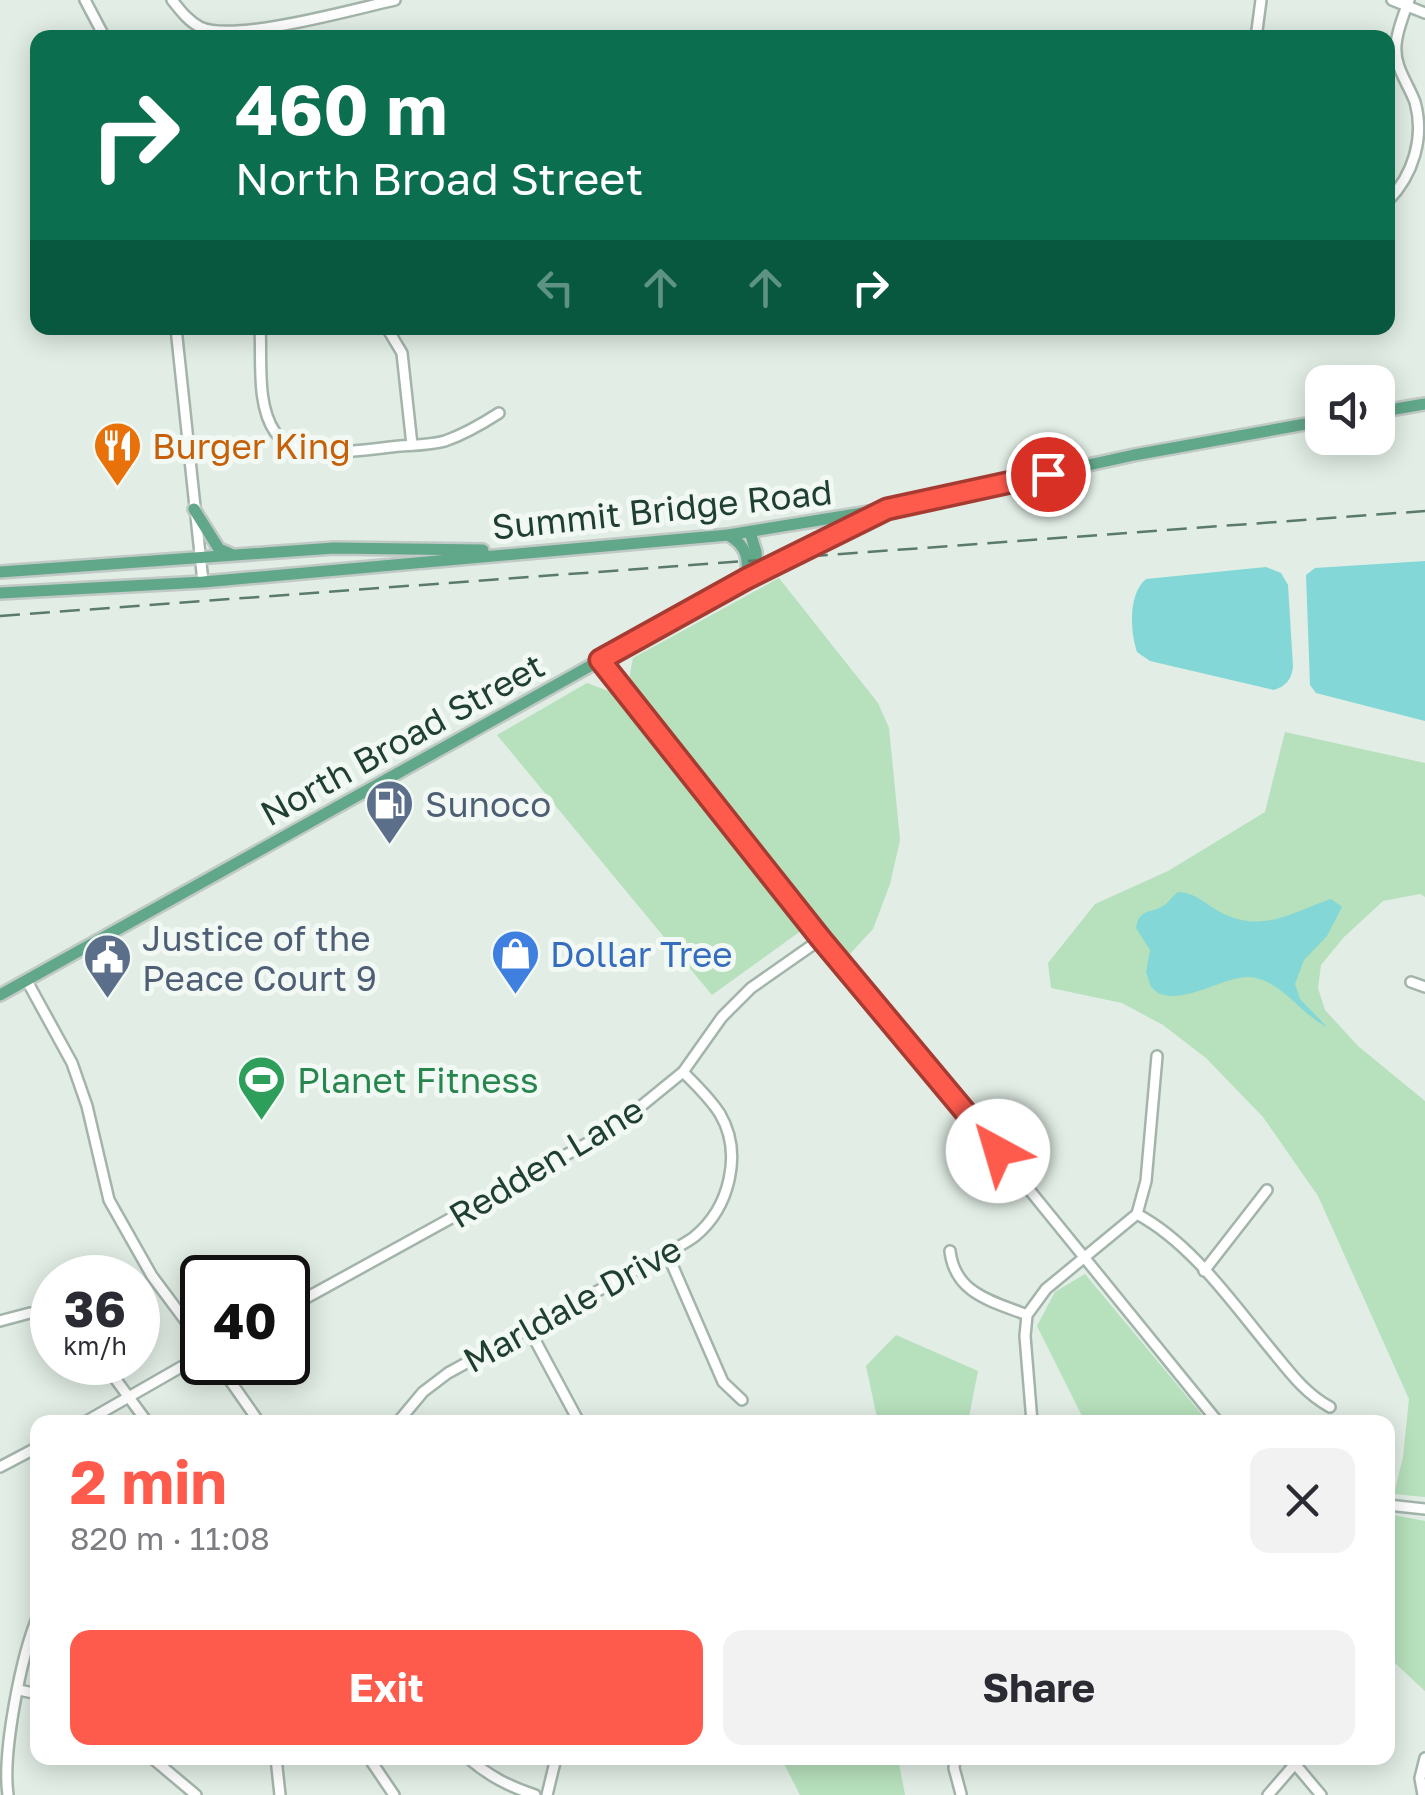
<!DOCTYPE html>
<html lang="en">
<head>
<meta charset="utf-8">
<style>
  :root { --surface:#fff; --page:#f2f2f3; --text:#2b2b33; --muted:#7c7c81; --accent:#ff5b4d }
  body { margin:0; font-family:"Golos Text",sans-serif; background:var(--page); color:var(--text); height:100vh; display:flex; flex-direction:column; font-size:38px; white-space:nowrap }
  * { box-sizing:border-box; margin:0 }
  p { font-size:32px; color:var(--muted) }
  .icon { flex:none; width:55px; height:55px; fill:none; stroke:currentColor; stroke-width:2; stroke-linecap:round; stroke-linejoin:round }
  .map { position:relative; flex:1; overflow:hidden }
  .sheet { position:absolute; left:30px; top:1415px; width:1365px; height:350px; display:flex; flex-direction:column; background:var(--surface); border-radius:20px; box-shadow:0 5px 25px #0003 }
  .sheet>* { flex:none }
  .hud { position:absolute; left:30px; top:30px; width:1365px; height:305px; border-radius:20px; box-shadow:0 5px 25px #0003; background:#0b6e4f; color:#fff; overflow:hidden }
  .controls { position:absolute; left:1305px; top:365px; display:grid; gap:20px }
  .controls a { display:grid; place-items:center; width:90px; height:90px; border-radius:20px; background:var(--surface); box-shadow:0 5px 25px #0003; font-size:50px }
  .speed { position:absolute; left:30px; top:1255px; display:flex; gap:20px; font-size:50px; font-weight:700; text-align:center }
  .speed>* { display:grid; place-content:center; width:130px; height:130px; border-radius:50%; background:var(--surface); box-shadow:0 5px 25px #0003; line-height:1 }
  .speed small { font-size:25px; font-weight:400 }
  .speed .limit { border:5px solid #111; border-radius:15px; background:#fff; color:#111 }
  .pin { position:absolute; display:grid; place-items:center; width:85px; height:85px; color:#fff; margin:-42px; border:5px solid #fff; border-radius:50%; box-shadow:0 2px 10px #0007 }
  .me { position:absolute; width:110px; margin:-55px; rotate:321deg; stroke-linejoin:round; filter:drop-shadow(0 0 8px #0008) }
  .turn { display:flex; align-items:center; gap:35px; height:210px; padding:0 40px; font-size:45px }
  .turn .icon { width:130px; height:130px; stroke-width:2.5 }
  .turn b { display:block; font-size:70px; line-height:85px }
  .lanes { display:flex; align-items:center; height:95px; padding:0 40px; background:#0003; justify-content:center; gap:50px; direction:ltr }
  .lanes .off { opacity:.35 }
  .round { display:grid; place-items:center; flex:none; width:105px; height:105px; border-radius:20px; background:var(--page) }
  .summary { display:flex; align-items:center; justify-content:space-between; height:170px; padding:0 40px }
  h1 { font-size:60px; font-weight:700; line-height:75px; color:var(--accent) }
  .action { display:flex; gap:20px; margin-top:auto; padding:20px 40px }
  .action a { flex:1; height:115px; border-radius:20px; background:var(--accent); color:#fff; font-size:40px; font-weight:700; line-height:115px; text-align:center }
  .action a+a { background:var(--page); color:var(--text) }
  .map>svg:first-child { display:block }
  .green { fill:#b7e0bc }
  .water { fill:#83d7d6 }
  .lines { fill:none; stroke-linecap:round; stroke-linejoin:round }
  .minor-casing { stroke:#a3b5ab; stroke-width:14 }
  .major-casing { stroke:#c0c9c5; stroke-width:16 }
  .minor { stroke:#fff; stroke-width:9 }
  .major { stroke:#61a789; stroke-width:11 }
  .rail { stroke:#5a7b6c; stroke-width:2.5; stroke-dasharray:20 10; stroke-linecap:butt }
  .route-casing { stroke:#a63b32; stroke-width:25 }
  .route { stroke:#ff5b4d; stroke-width:18 }
  .labels { text-anchor:middle; dominant-baseline:central; stroke-width:10; stroke-linejoin:round; paint-order:stroke }
  .food-label { font-size:35px; fill:#c56008; stroke:#f2f9f4; text-anchor:start }
  .street-label { font-size:35px; fill:#1f3f31; stroke:#f2f9f4 }
  .service-label { font-size:35px; fill:#4e5e75; stroke:#f2f9f4; text-anchor:start }
  .shop-label { font-size:35px; fill:#366cbe; stroke:#f2f9f4; text-anchor:start }
  .leisure-label { font-size:35px; fill:#27864d; stroke:#f2f9f4; text-anchor:start }
</style>
</head>
<body>
<div class="map">
<svg width="1425" height="1795" viewBox="0 0 1425 1795">
  <rect width="100%" height="100%" fill="#e1ede5"/>
  <g class="green">
    <path d="M779 578 878 703 889 728 900 840 890 884 873 929 849 955 628 685 633 658Z"/>
    <path d="M587 683 611 692 802 930 712 995 497 735Z"/>
    <path d="M1285 732 1425 763V897L1420 894 1383 901 1344 937 1321 965 1318 988 1325 1010 1358 1046 1425 1101V1497L1394 1494 1403 1457 1409 1399 1318 1196 1263 1117 1206 1058 1163 1025 1122 1003 1051 988 1048 963 1095 904 1168 871 1265 812Z"/>
    <path d="M1085 1274 1208 1422H1085L1037 1326 1055 1292Z"/>
    <path d="M896 1335 978 1371 968 1422H878L866 1366Z"/>
    <path d="M1388 1514 1425 1521V1691L1396 1664 1388 1661Z"/>
    <path d="M781 1758H898L905 1795H800Z"/>
  </g>
  <g class="water">
    <path d="M1425 561V721L1316 693 1310 685 1306 575 1315 568Z"/>
    <path d="M1266 567 1281 573 1288 585 1293 666C1292 679 1286 686 1274 690L1150 661 1137 652C1130 631 1128 594 1146 579Z"/>
    <path d="M1178 892C1194 892 1206 904 1220 912 1262 934 1290 913 1331 899L1342 907 1327 936 1304 960 1295 984 1300 999 1327 1027C1301 1014 1285 985 1256 978 1230 971 1187 1006 1158 993L1151 987 1146 972 1150 950 1136 928C1140 906 1152 915 1166 904 1170 900 1173 896 1178 892Z"/>
  </g>
  <g class="lines">
    <defs>
      <g id="minor">
        <path d="M85 0 105 38"/>
        <path d="M172 0C180 10 188 21 200 27 235 43 354 9 395 0"/>
        <path d="M1392 0 1425 13"/>
        <path d="M1256 38 1261 0"/>
        <path d="M1388 201C1413 175 1425 138 1415 102 1408 83 1394 67 1396 45 1397 30 1404 14 1409 0"/>
        <path d="M176 328 203 582"/>
        <path d="M260 328C262 359 256 405 275 432 298 464 367 449 400 446 414 445 431 445 445 441 465 434 482 424 499 413"/>
        <path d="M387 328 402 353 412 445"/>
        <path d="M600 660 821 939 880 1006 1218 1422"/>
        <path d="M27 981 72 1063 87 1106 109 1200 152 1276 202 1343"/>
        <path d="M1411 982 1425 987"/>
        <path d="M1137 1214 1146 1181 1157 1056"/>
        <path d="M950 1251C955 1294 992 1301 1027 1315"/>
        <path d="M667 1253 723 1382 742 1400"/>
        <path d="M1204 1271 1267 1190"/>
        <path d="M288 1308 613 1129 683 1072 722 1017 751 988 821 939"/>
        <path d="M0 1321 30 1313 52 1317"/>
        <path d="M529 1329 579 1422"/>
        <path d="M103 1362 147 1422"/>
        <path d="M217 1362 259 1422"/>
        <path d="M85 1422 202 1355"/>
        <path d="M398 1422 423 1392 448 1373 667 1253C676 1248 686 1243 694 1237 730 1208 743 1153 720 1114 710 1098 696 1085 683 1072"/>
        <path d="M1032 1422 1025 1336 1027 1315 1046 1289 1137 1214C1191 1243 1231 1301 1269 1347 1288 1370 1304 1393 1330 1407"/>
        <path d="M0 1467 38 1447"/>
        <path d="M1388 1505 1425 1509"/>
        <path d="M19 1690 38 1694"/>
        <path d="M152 1758 196 1795"/>
        <path d="M276 1758 280 1795"/>
        <path d="M369 1758 394 1795"/>
        <path d="M468 1758C489 1776 508 1786 535 1795"/>
        <path d="M955 1758 954 1768 961 1794"/>
        <path d="M1285 1758 1295 1764 1321 1795"/>
        <path d="M8 1795C2 1753 21 1656 38 1616"/>
        <path d="M547 1795 556 1758"/>
        <path d="M1268 1795 1300 1758"/>
        <path d="M1423 1795 1420 1778 1425 1758"/>
      </g>
      <g id="major">
        <path d="M1378 412 1425 404"/>
        <path d="M194 509 219 549 231 554"/>
        <path d="M750 532 756 552 757 574"/>
        <path d="M728 535C746 545 750 558 746 579"/>
        <path d="M0 572 334 548 483 550"/>
        <path d="M0 593 203 582 728 535 887 509 1134 455 1322 421"/>
        <path d="M0 995 746 579 870 517"/>
      </g>
    </defs>
    <use href="#minor" class="minor-casing"/>
    <use href="#major" class="major-casing"/>
    <use href="#minor" class="minor"/>
    <use href="#major" class="major"/>
    <path class="rail" d="M0 616 1425 511"/>
  </g>
  <g class="lines">
    <defs>
      <path id="route" d="M998 1151 821 939 600 660 746 579 887 509 1048 474"/>
    </defs>
    <use href="#route" class="route-casing"/>
    <use href="#route" class="route"/>
  </g>
  <defs>
    <symbol id="restaurant-pin" viewBox="-11 -11 22 30"><path d="M0 17L-7.5 6A9.5 9.5 0 1 1 7.5 6Z" fill="#e8710a" stroke="#f2f9f4"/><path d="M-5-6h1v4h1v-4h1v4h1v-4h1v5L-1.5 .5V6h-2V.5L-5-1ZM5-6V6H3V1.5H1.5Q1.5-4 5-6Z" fill="#fff"/></symbol>
    <symbol id="fuel-pin" viewBox="-11 -11 22 30"><path d="M0 17L-7.5 6A9.5 9.5 0 1 1 7.5 6Z" fill="#5c6f8a" stroke="#f2f9f4"/><path d="M-5.5-6h7V0h2V4h1.3V-2.5L3-4.5l.8-.8L6-3V5H2.5V1h-1V6h-7ZM-4.2-4.7v3.2H.2V-4.7Z" fill="#fff"/></symbol>
    <symbol id="shop-pin" viewBox="-11 -11 22 30"><path d="M0 17L-7.5 6A9.5 9.5 0 1 1 7.5 6Z" fill="#3f7fe0" stroke="#f2f9f4"/><path d="M-5-2.5h2.3a2.7 3.5 0 0 1 5.4 0H5L5.5 6h-11ZM-1.5-2.5h3a1.5 2.3 0 0 0-3 0Z" fill="#fff"/></symbol>
    <symbol id="civic-pin" viewBox="-11 -11 22 30"><path d="M0 17L-7.5 6A9.5 9.5 0 1 1 7.5 6Z" fill="#5c6f8a" stroke="#f2f9f4"/><path d="M-.6-6.5H3V-4.5H.6V-3L4-1V1h2V6H-6V1h2V-1L-.6-3ZM-1.2 2.5V6h2.4V2.5Z" fill="#fff"/></symbol>
    <symbol id="stadium-pin" viewBox="-11 -11 22 30"><path d="M0 17L-7.5 6A9.5 9.5 0 1 1 7.5 6Z" fill="#2e9e5b" stroke="#f2f9f4"/><path d="M0-5a6.5 5 0 1 0 0 10a6.5 5 0 1 0 0-10ZM-3.5-1.8h7v3.6h-7Z" fill="#fff"/></symbol>
  </defs>
  <g fill-rule="evenodd">
    <use href="#restaurant-pin" x="90" y="418" width="55" height="75"/>
    <use href="#fuel-pin" x="362" y="776" width="55" height="75"/>
    <use href="#shop-pin" x="488" y="926" width="55" height="75"/>
    <use href="#civic-pin" x="80" y="930" width="55" height="75"/>
    <use href="#stadium-pin" x="234" y="1052" width="55" height="75"/>
  </g>
  <g class="labels">
    <g class="food-label">
      <text x="152" y="446">Burger King</text>
    </g>
    <g class="street-label">
      <text transform="translate(662 509) rotate(-6)">Summit Bridge Road</text>
      <text transform="translate(402 739) rotate(-29)">North Broad Street</text>
      <text transform="translate(546 1162) rotate(-31)">Redden Lane</text>
      <text transform="translate(572 1304) rotate(-29)">Marldale Drive</text>
    </g>
    <g class="service-label">
      <text x="425" y="804">Sunoco</text>
      <text x="142" y="938">Justice of the<tspan x="142" dy="40">Peace Court 9</tspan></text>
    </g>
    <g class="shop-label">
      <text x="550" y="954">Dollar Tree</text>
    </g>
    <g class="leisure-label">
      <text x="297" y="1080">Planet Fitness</text>
    </g>
  </g>
</svg>
<div class="controls">
<a><svg class="icon" aria-label="sound" viewBox="0 0 24 24"><path d="M4 9h4l5-4v14l-5-4H4zM17 9q2 3 0 6"/></svg></a>
</div>
<div class="speed"><div>36<small>km/h</small></div><div class="limit">40</div></div>
<div class="pin" style="left:1048px;top:474px;background:#d93025"><svg class="icon" aria-label="arrive" viewBox="0 0 24 24"><path d="M6 21V4h12l-3 4 3 4H6"/></svg></div>
<svg class="me" style="left:998px;top:1151px" viewBox="-20 -20 40 40"><circle r="19" fill="#fff"/><path d="M0-13L10 11 0 6-10 11z" fill="#ff5b4d"/></svg>
<div class="hud">
<div class="turn"><svg class="icon" aria-label="right" viewBox="0 0 24 24"><path d="M7 20v-9h11M14 6l5 5-5 5"/></svg><div><b>460 m</b>North Broad Street</div></div>
<div class="lanes"><svg class="icon off" aria-label="left" viewBox="0 0 24 24"><path d="M17 20v-9H6M10 6l-5 5 5 5"/></svg><svg class="icon off" aria-label="ahead" viewBox="0 0 24 24"><path d="M12 20V5M6 11l6-6 6 6"/></svg><svg class="icon off" aria-label="ahead" viewBox="0 0 24 24"><path d="M12 20V5M6 11l6-6 6 6"/></svg><svg class="icon" aria-label="right" viewBox="0 0 24 24"><path d="M7 20v-9h11M14 6l5 5-5 5"/></svg></div>
</div>
<section class="sheet">
<div class="summary"><div><h1>2 min</h1><p>820 m · 11:08</p></div><a class="round"><svg class="icon" aria-label="close" viewBox="0 0 24 24"><path d="M6 6l12 12M18 6L6 18"/></svg></a></div>
<div class="action"><a>Exit</a><a>Share</a></div>
</section>
</div>
</body>
</html>
